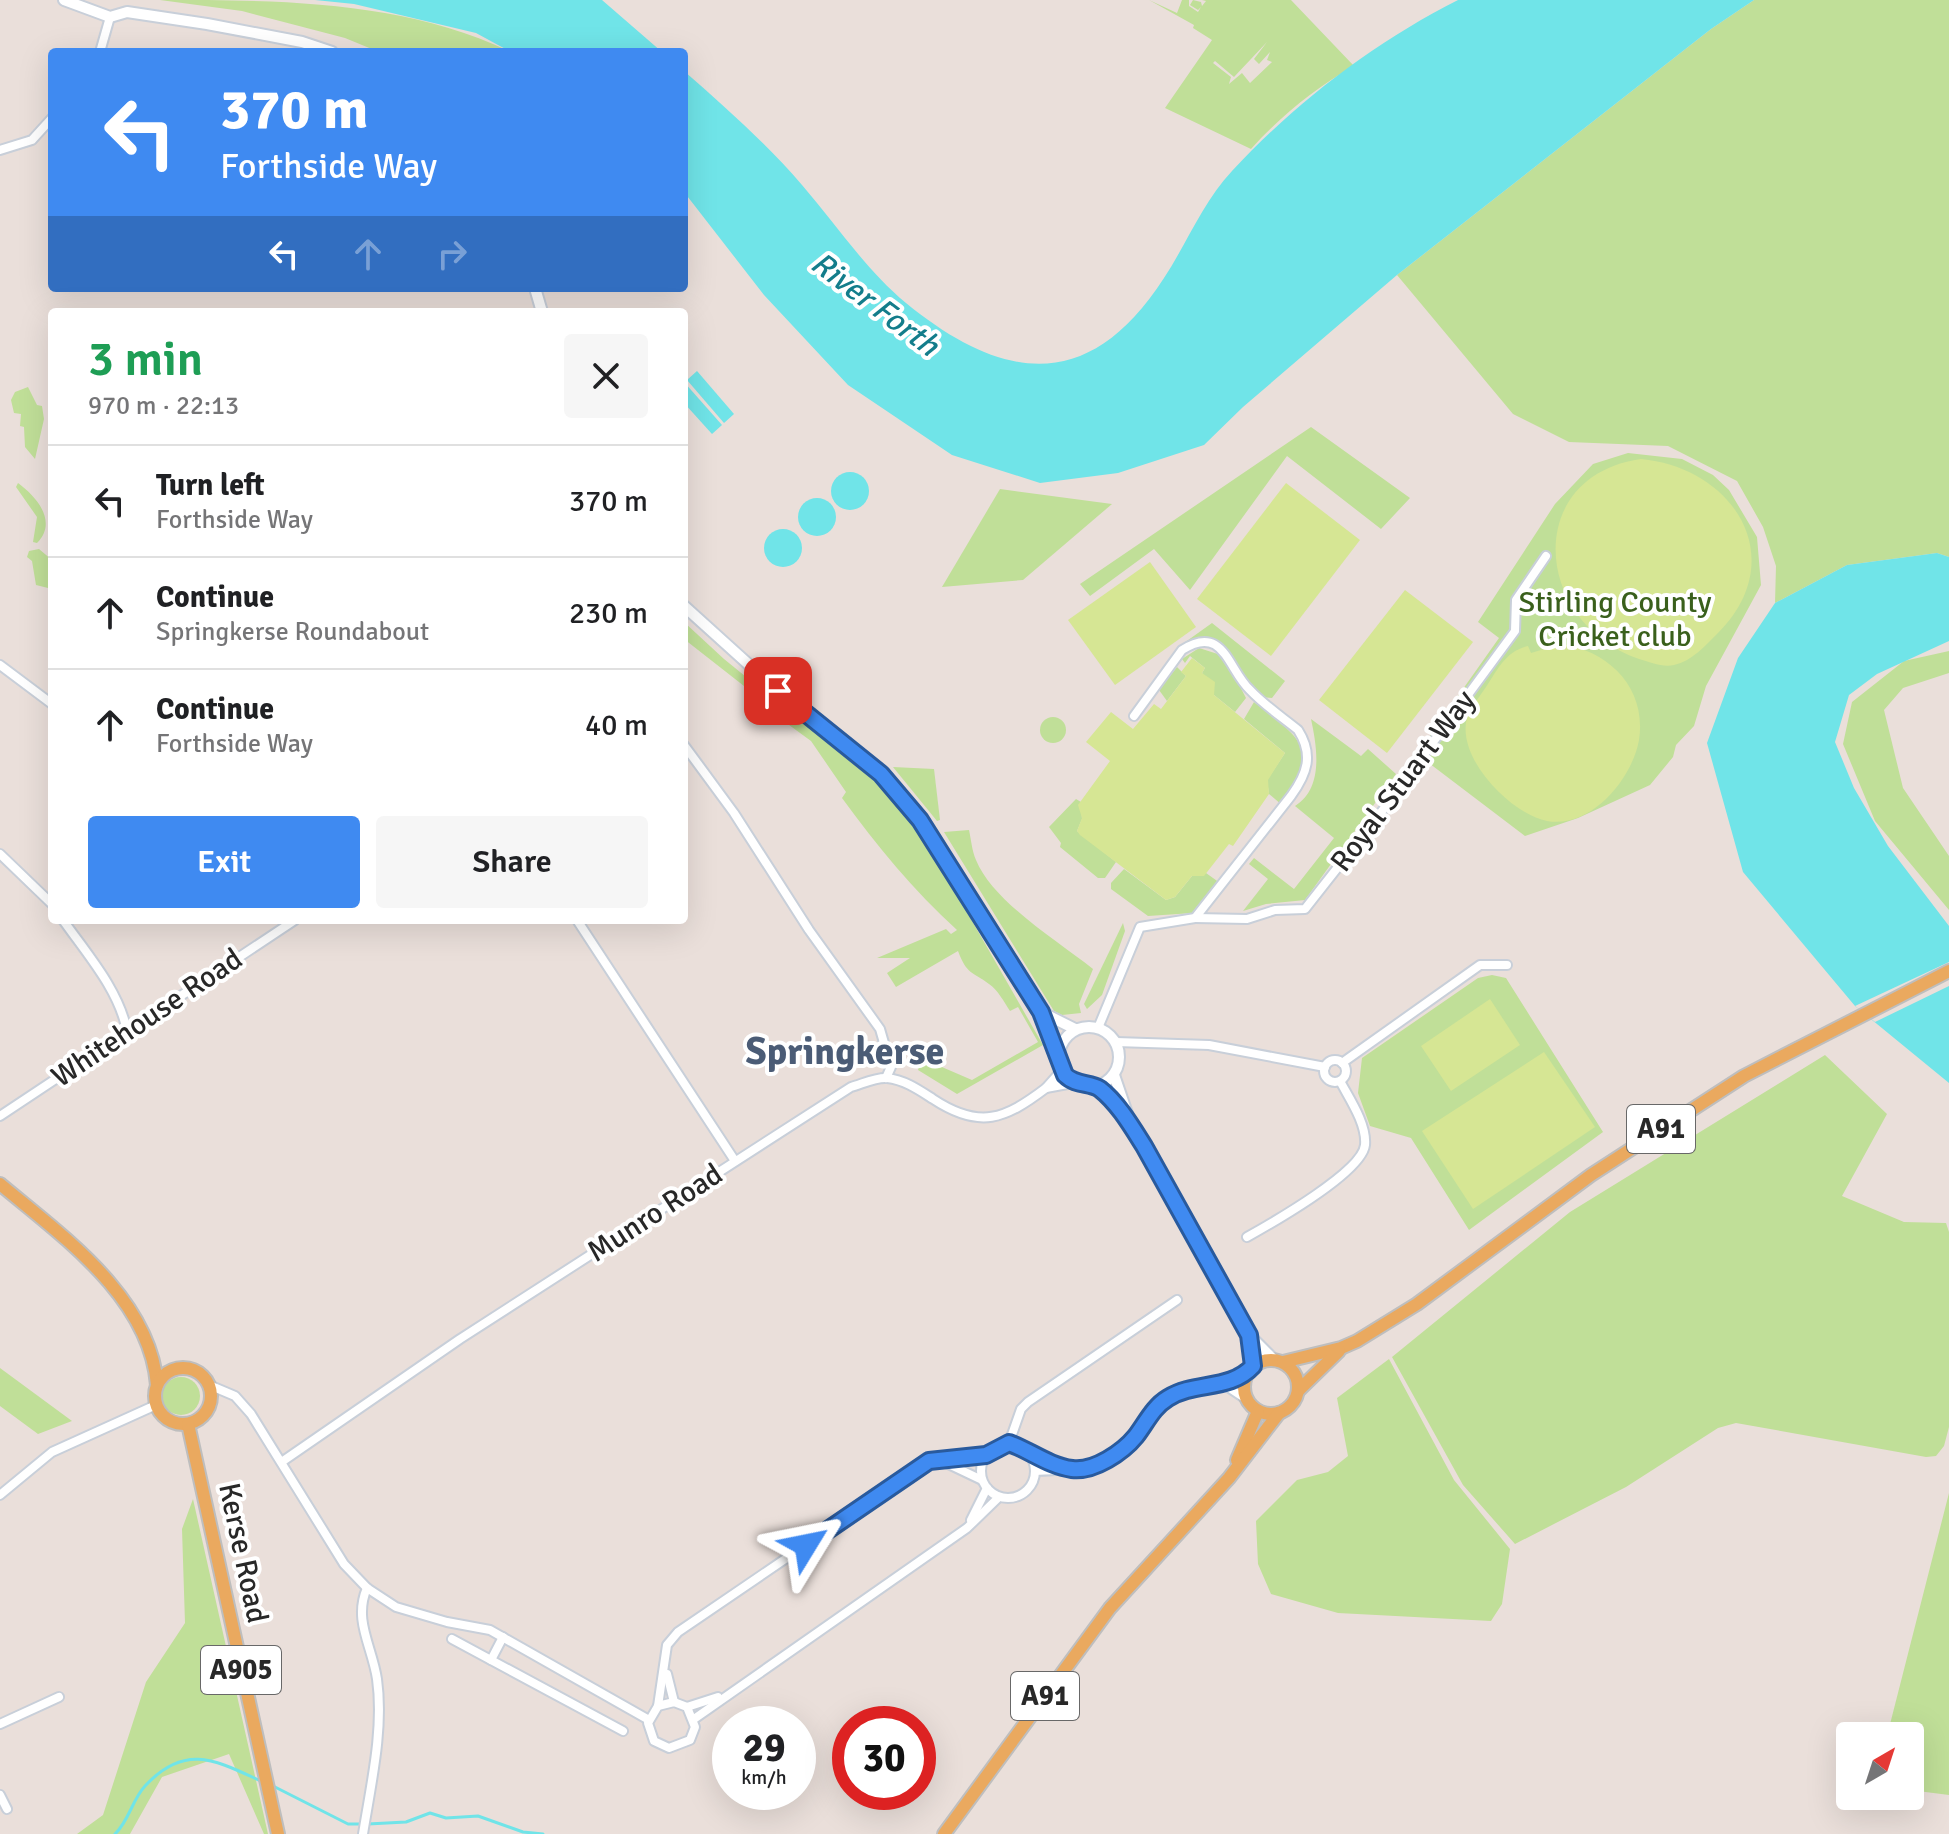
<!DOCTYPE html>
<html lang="en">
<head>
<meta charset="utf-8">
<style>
  :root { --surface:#fff; --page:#f6f6f6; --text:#202124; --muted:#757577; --line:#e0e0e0; --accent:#3f8af1 }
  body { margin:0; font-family:Signika,sans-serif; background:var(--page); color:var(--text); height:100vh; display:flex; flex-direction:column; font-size:30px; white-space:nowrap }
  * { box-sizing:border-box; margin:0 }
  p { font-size:26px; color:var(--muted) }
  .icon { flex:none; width:44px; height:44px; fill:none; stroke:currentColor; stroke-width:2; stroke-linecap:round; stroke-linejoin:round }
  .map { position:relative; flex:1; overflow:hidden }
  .details { position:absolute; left:48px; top:308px; width:640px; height:616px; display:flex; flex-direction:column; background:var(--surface); border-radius:8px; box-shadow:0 8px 32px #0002 }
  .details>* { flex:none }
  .hud { position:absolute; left:48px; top:48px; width:640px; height:244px; border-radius:8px; box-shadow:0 8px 32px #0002; background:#3f8af1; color:#fff; overflow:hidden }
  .needle { width:52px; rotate:39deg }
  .buttons { position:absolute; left:1836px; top:1722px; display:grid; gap:16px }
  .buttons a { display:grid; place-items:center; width:88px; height:88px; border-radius:8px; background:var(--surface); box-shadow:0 8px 32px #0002; font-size:40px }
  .speed { position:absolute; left:712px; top:1706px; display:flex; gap:16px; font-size:40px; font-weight:700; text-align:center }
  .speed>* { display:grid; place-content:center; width:104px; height:104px; border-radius:50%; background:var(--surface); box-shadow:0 8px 32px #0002; line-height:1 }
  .speed small { font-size:20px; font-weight:400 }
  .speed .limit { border:12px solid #d22; background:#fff; color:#111 }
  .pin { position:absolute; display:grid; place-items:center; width:68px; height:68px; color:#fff; margin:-34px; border-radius:16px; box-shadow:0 4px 12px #0006 }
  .me { position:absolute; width:88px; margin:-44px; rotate:55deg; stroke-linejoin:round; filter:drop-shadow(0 0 6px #0008) }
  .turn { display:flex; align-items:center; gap:28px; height:168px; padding:0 40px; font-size:36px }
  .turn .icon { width:104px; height:104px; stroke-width:2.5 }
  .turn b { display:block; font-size:56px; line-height:68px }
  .lanes { display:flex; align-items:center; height:76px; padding:0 40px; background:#0003; justify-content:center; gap:40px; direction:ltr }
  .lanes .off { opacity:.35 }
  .round { display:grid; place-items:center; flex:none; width:84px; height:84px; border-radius:8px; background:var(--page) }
  .overview { display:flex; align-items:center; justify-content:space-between; height:136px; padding:0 40px }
  h1 { font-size:48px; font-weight:600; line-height:60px; color:#1e9e55 }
  .button { display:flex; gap:16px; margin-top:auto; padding:16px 40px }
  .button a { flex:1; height:92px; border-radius:8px; background:var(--accent); color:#fff; font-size:32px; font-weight:600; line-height:92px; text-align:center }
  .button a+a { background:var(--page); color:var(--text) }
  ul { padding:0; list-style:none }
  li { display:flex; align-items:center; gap:24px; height:112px; padding:0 40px; border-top:2px solid var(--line) }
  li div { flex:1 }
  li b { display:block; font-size:30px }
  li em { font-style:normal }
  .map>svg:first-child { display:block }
  .green { fill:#c0df98; fill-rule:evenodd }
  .pitch { fill:#d6e694 }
  .water { fill:#70e4e8 }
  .pier { fill:#eadfda }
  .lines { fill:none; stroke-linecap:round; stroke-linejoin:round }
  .stream { stroke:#70e4e8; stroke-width:3 }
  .minor-casing { stroke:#c8cfd9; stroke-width:12 }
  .tertiary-casing { stroke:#c8cfd9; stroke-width:14 }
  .primary-casing { stroke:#bebebe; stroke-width:16 }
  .minor { stroke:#fff; stroke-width:8 }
  .tertiary { stroke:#fff; stroke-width:10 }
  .primary { stroke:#eaa95f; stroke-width:12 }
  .route-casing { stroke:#295a9d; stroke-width:20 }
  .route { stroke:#3f8af1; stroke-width:14 }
  .labels { text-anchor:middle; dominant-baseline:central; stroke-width:8; stroke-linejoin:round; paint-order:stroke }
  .shield { fill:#fff; stroke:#686868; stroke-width:2 }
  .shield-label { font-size:28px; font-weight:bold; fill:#282828 }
  .park-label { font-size:30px; fill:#3a601c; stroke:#fff }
  .street-label { font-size:30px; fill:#282828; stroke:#fff }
  .water-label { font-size:32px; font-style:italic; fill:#137d8b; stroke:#fff }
  .district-label { font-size:38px; font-weight:bold; fill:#4b5c76; stroke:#fff }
</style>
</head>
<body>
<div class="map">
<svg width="1949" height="1834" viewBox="0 0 1949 1834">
  <rect width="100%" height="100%" fill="#eadfda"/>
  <g class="green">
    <path d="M160 0C279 0 402 0 511 52H379L345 38 242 11Z"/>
    <path d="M1149 0 1177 13 1182 0H1189V6L1198 12 1201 7 1198 10 1190 5 1193 0 1201 2 1202 6 1206 1 1202 0H1291L1354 66C1315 88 1281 116 1251 149L1165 108 1212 40 1193 28 1194 25ZM1267 42 1254 59 1259 64 1270 52 1267 60 1272 62 1250 83 1242 73 1229 84 1231 77 1213 63 1215 61 1234 77Z"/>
    <path d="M1754 0H1949V557L1937 553 1847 565 1775 603 1776 566 1763 527 1737 481 1668 446 1569 442 1513 414 1397 275 1711 29Z"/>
    <path d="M28 387 37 405 42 406 44 419 35 459 25 447 24 427 20 426 21 414 14 413 11 400 15 392Z"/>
    <path d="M1311 427 1410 498 1381 529 1287 456 1190 590 1154 549 1090 596 1080 584Z"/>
    <path d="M1628 453 1682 459 1713 475 1729 490 1757 537 1761 585 1706 686 1694 726 1676 745 1673 757 1650 785 1578 818 1525 836 1417 754 1499 638 1478 622 1555 504 1593 464Z"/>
    <path d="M18 483C37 497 58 522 37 543L33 542 37 517 16 487Z"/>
    <path d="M1000 489 1112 504 1023 580 942 587Z"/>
    <path d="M39 549 52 560V589L36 585 32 561 27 557 29 551Z"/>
    <path d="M684 622 724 659 888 792 936 858 1043 1045 957 1094 918 1070 921 1058 972 1080 1038 1042 1018 1007 1010 1011C1004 1002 998 990 989 984 972 971 967 975 958 951L896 987 887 973 910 958H877L946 929 951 934 957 930C913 890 877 846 842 798L846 792 811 741 744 692V686L684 639Z"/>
    <path d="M1212 623 1285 681 1272 698 1261 697 1223 648 1209 642 1179 651 1177 648Z"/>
    <path d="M1199 648 1224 656 1246 698 1235 712 1214 695 1202 673 1205 668 1190 656 1185 663 1182 659Z"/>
    <path d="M1949 651V673L1903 688 1884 710 1903 788 1949 856V910L1875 821 1843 744 1852 702 1904 661Z"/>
    <path d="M1177 667 1186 676 1167 701 1159 690Z"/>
    <path d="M1254 702C1301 739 1322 749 1282 805L1269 794 1267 780 1285 753 1244 719Z"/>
    <circle cx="1053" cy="730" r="13"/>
    <path d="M1311 719 1361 756 1368 749 1396 774 1305 900 1266 904 1243 911 1268 879 1249 864 1254 858 1294 889 1334 838 1295 806C1324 788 1317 747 1311 719Z"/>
    <path d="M893 767 934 769 940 820 937 821Z"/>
    <path d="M1076 799 1081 802 1082 819 1077 831 1116 862 1105 878H1098L1060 847 1061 843 1049 827Z"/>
    <path d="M969 830C971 839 972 851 976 860 993 902 1058 941 1093 969L1079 1004 1081 1013 1062 1015 1054 1011 944 832Z"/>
    <path d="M1124 869 1166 900 1175 897 1192 876 1206 873 1220 883 1193 913 1148 916 1111 889V883Z"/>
    <path d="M1123 923 1125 931 1102 995 1087 1009 1084 1004Z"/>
    <path d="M1492 975 1506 978 1603 1132 1469 1230 1411 1138 1370 1126 1358 1093 1362 1058 1478 978Z"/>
    <path d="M1825 1055 1887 1114 1842 1196 1904 1222 1946 1223 1949 1232V1427L1944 1446 1936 1456 1926 1457 1736 1423 1718 1428 1626 1487 1515 1544 1463 1485 1392 1357 1570 1212Z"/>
    <path d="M1389 1359 1454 1480 1510 1549 1502 1604 1491 1621 1338 1613 1271 1594 1258 1564 1256 1521 1297 1480 1328 1472 1348 1456 1337 1398Z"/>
    <path d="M0 1368 72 1421 38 1434 0 1406Z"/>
    <circle cx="181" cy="1396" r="19"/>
    <path d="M1949 1493V1795L1910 1790V1736H1887Z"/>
    <path d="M193 1499 268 1834H264L229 1754 162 1777 130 1834H77L103 1815 146 1682 185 1623 182 1529Z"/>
  </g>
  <g class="pitch">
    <path d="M1641 459C1735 468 1792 560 1717 634 1705 646 1692 661 1674 665 1663 668 1650 662 1639 659 1533 623 1522 476 1641 459Z"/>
    <path d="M1286 483 1360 540 1271 656 1197 599Z"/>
    <path d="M1150 562 1196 627 1115 685 1068 620Z"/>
    <path d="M1405 590 1473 642 1387 753 1319 700Z"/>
    <path d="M1561 644C1610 651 1647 689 1639 740 1632 779 1591 829 1547 821 1511 814 1456 758 1467 718 1470 708 1480 696 1486 687 1498 669 1506 651 1528 646L1531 653Z"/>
    <path d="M1192 658 1205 668 1202 673 1215 682 1214 695 1285 753 1268 780 1269 794 1233 846 1229 844 1204 876H1192L1175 897 1166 900 1080 835 1077 831 1082 818 1078 805 1110 761 1086 742 1111 712 1133 729 1154 704 1161 709 1186 676 1181 672Z"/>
    <path d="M1490 999 1520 1045 1451 1091 1421 1046Z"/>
    <path d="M1544 1052 1595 1127 1473 1209 1422 1131Z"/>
  </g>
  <g class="water">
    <path d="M315 0H602L662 52H511L476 33 354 4Z"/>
    <path d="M1458 0H1754L1711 29 1397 275 1243 407 1204 445 1118 473 1040 483 952 455 848 385 764 295 684 192V71C724 106 767 144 802 185 836 224 865 269 906 303 1004 383 1090 393 1164 278 1187 243 1203 202 1232 171 1296 102 1375 42 1458 0Z"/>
    <path d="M697 371 734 414 724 423 687 380Z"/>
    <path d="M684 382 722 425 712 434 684 403Z"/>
    <circle cx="850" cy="491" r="19"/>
    <circle cx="817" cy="517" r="19"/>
    <circle cx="783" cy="548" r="19"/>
    <path d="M1937 553 1949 557V641L1877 674 1849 695 1835 742 1854 788 1888 846 1949 926V1083L1855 1006 1743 872 1707 743 1738 658 1775 603 1847 565Z"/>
  </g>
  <path class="pier" d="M1949 962V986L1875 1022 1855 1006Z"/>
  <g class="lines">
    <g class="stream">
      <path d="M273 1786 348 1824H361"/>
      <path d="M368 1824 406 1822 430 1813 446 1818 478 1816 523 1832 543 1834"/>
      <path d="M115 1834C129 1821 132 1800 145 1786 186 1742 217 1761 263 1782"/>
    </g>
    <defs>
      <g id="minor">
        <path d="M100 52 110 17"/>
        <path d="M0 150 32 140 52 118"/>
        <path d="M0 665 52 704"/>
        <path d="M684 745 734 813 809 930 880 1029 891 1067 886 1078"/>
        <path d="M0 854 52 904"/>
        <path d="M1195 918 1247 919 1275 910 1305 909 1386 806 1515 631 1516 600 1546 556"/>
        <path d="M63 920C87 954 119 990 127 1031"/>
        <path d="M577 920 735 1161"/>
        <path d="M1098 1028 1140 927 1195 918 1291 796C1307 774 1314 755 1298 730 1282 717 1264 705 1250 690 1228 670 1224 623 1182 650L1134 716"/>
        <path d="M1116 1042 1209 1045 1325 1067"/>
        <circle cx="1335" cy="1071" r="11"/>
        <path d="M1342 1063 1480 965H1507"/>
        <path d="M1062 1070 1046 1088 1073 1083"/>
        <path d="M0 1116 295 920"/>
        <path d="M1247 1237C1272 1223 1362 1172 1365 1145 1367 1124 1349 1098 1340 1081"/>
        <path d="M209 1385 235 1396 251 1414 344 1564 367 1588 396 1607 447 1622 490 1630 649 1720"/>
        <path d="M1225 1385 1246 1399"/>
        <path d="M1009 1443 1021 1409 1028 1402 1177 1300"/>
        <circle cx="1008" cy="1471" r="27"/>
        <path d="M1029 1453 1069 1468"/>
        <path d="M940 1460 982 1480"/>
        <path d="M283 1461 460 1339 851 1087C862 1084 876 1077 887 1078 905 1080 919 1090 933 1099 980 1130 1005 1119 1046 1088"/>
        <path d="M1035 1471C1073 1470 1111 1468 1136 1435 1146 1422 1153 1406 1168 1398 1187 1386 1209 1391 1227 1383 1235 1380 1242 1375 1249 1371"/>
        <path d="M0 1495 52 1452 156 1405"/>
        <path d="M971 1520 987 1488"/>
        <path d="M452 1639 623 1731"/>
        <path d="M491 1660 503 1637"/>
        <path d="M667 1674 674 1702"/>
        <path d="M658 1706 667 1645 678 1632 929 1461 986 1455"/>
        <path d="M687 1707 695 1727 690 1740 669 1748 654 1741 648 1723 658 1706 674 1702 687 1707 718 1697"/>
        <path d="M694 1719 967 1528 999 1497"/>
        <path d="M0 1724 59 1697"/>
        <path d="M0 1795 7 1809"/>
        <path d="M363 1834C371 1784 384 1729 377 1679 372 1646 353 1620 367 1588"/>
      </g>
      <g id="tertiary">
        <path d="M64 0 110 17 127 12 207 24 302 42 332 52"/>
        <path d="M535 288 542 312"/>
        <path d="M684 606 778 691 881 774 920 820 1041 1012 1059 1053"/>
        <path d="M1041 1012 1075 1029"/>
        <circle cx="1089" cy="1057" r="30"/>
        <path d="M1114 1075 1129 1119"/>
        <path d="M1097 1087 1130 1123 1144 1146 1249 1335 1274 1360"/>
        <path d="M1249 1335 1253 1366"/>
      </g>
      <g id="primary">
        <path d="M0 1184C62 1236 150 1297 157 1385"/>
        <circle cx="1271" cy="1387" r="27"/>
        <path d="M1283 1362 1341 1348 1357 1341 1417 1304 1591 1175 1744 1076 1949 971"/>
        <circle cx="183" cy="1396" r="28"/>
        <path d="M1299 1390 1339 1351"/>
        <path d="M188 1424 278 1834"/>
        <path d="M1237 1460 1258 1411"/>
        <path d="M944 1834 1110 1608 1229 1478 1279 1413"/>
      </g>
    </defs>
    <use href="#minor" class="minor-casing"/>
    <use href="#tertiary" class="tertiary-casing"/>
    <use href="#primary" class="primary-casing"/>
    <use href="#minor" class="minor"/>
    <use href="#tertiary" class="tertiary"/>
    <use href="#primary" class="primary"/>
  </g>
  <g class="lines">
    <defs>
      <path id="route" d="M778 691 881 774 920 820 1041 1012 1065 1075C1076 1086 1090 1082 1100 1089 1118 1103 1132 1127 1144 1146L1249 1335 1253 1366C1230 1391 1195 1381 1168 1398 1153 1407 1146 1423 1136 1436 1123 1452 1094 1472 1072 1469 1049 1466 1029 1450 1009 1443L986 1455 929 1461 806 1545"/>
    </defs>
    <use href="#route" class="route-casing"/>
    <use href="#route" class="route"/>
  </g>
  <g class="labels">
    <g class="shield">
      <rect x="1627" y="1105" width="68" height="48" rx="6"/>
      <rect x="201" y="1646" width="80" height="48" rx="6"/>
      <rect x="1011" y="1672" width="68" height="48" rx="6"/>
    </g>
    <g class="shield-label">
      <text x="1661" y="1129">A91</text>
      <text x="241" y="1670">A905</text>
      <text x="1045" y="1696">A91</text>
    </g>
    <g class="park-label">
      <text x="1615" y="602">Stirling County<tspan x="1615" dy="34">Cricket club</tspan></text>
    </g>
    <g class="street-label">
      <text transform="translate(1403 781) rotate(-53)">Royal Stuart Way</text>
      <text transform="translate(147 1018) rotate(-34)">Whitehouse Road</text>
      <text transform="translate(655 1213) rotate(-33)">Munro Road</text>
      <text transform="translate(243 1553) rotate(78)">Kerse Road</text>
    </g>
    <g class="water-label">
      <text transform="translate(875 304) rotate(37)">River Forth</text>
    </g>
    <g class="district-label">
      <text x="845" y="1051">Springkerse</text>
    </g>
  </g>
</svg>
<div class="buttons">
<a><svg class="needle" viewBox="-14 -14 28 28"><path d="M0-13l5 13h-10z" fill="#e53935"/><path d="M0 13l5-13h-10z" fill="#757577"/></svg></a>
</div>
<div class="speed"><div>29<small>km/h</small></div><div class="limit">30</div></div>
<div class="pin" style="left:778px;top:691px;background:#d93025"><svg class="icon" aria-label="arrive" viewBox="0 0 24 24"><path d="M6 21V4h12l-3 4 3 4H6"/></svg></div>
<svg class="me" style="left:806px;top:1545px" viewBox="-20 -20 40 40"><path d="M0-17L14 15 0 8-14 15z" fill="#3f8af1" stroke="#fff" stroke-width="4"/></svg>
<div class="hud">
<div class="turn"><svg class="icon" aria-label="left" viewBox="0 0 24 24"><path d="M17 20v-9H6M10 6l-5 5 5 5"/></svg><div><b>370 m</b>Forthside Way</div></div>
<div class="lanes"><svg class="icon" aria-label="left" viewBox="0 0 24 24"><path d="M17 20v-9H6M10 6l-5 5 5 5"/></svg><svg class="icon off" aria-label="ahead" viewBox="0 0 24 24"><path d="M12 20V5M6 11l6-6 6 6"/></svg><svg class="icon off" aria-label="right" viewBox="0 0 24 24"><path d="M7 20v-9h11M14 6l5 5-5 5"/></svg></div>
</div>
<section class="details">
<div class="overview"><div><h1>3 min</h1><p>970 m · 22:13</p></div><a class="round"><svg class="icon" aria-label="close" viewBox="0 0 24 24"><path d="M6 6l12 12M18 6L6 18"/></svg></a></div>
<ul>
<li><svg class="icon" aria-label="left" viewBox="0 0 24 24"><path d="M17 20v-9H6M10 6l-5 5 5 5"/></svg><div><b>Turn left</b><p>Forthside Way</p></div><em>370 m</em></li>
<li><svg class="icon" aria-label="ahead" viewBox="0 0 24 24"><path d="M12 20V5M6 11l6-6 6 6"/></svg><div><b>Continue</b><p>Springkerse Roundabout</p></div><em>230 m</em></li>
<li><svg class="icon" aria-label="ahead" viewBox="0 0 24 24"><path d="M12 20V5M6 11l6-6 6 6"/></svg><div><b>Continue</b><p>Forthside Way</p></div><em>40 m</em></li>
</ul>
<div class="button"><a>Exit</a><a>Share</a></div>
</section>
</div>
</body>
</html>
